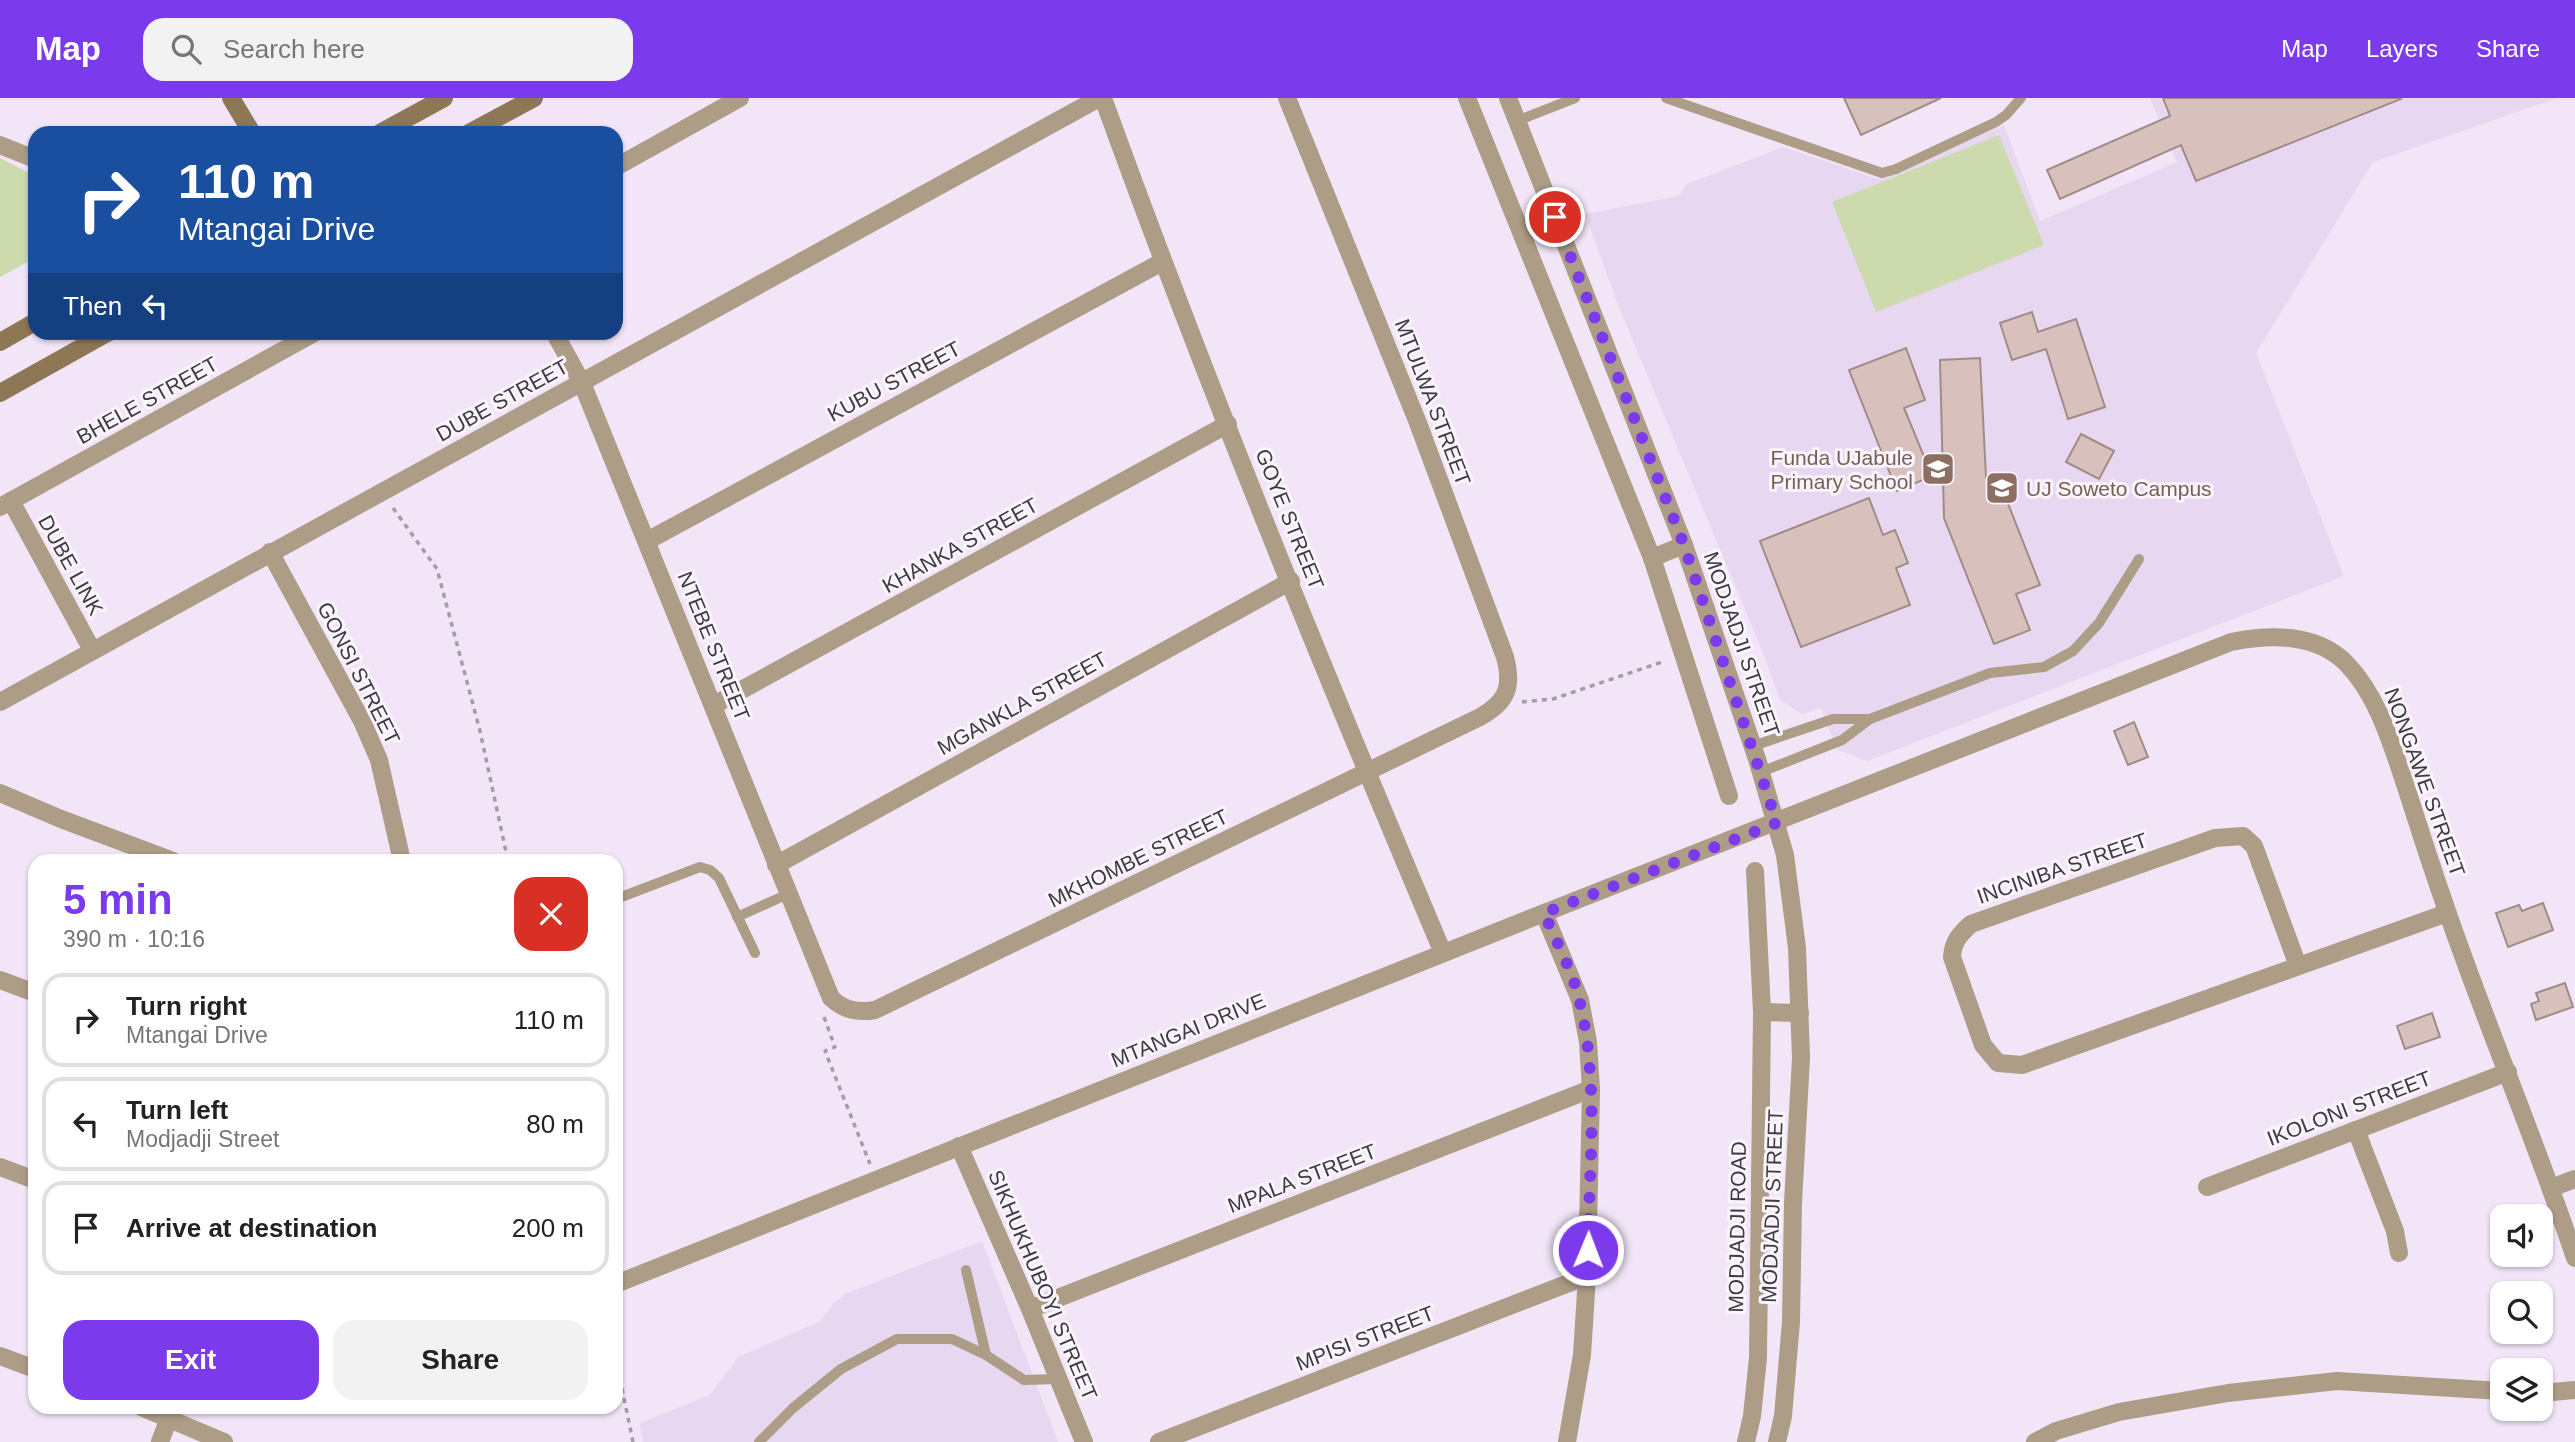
<!DOCTYPE html>
<html lang="en">
<head>
<meta charset="utf-8">
<style>
  :root { --surface:#fff; --page:#f2f2f2; --text:#222; --muted:#767676; --line:#e0e0e0; --accent:#7c3aed }
  body { margin:0; font-family:Helvetica,sans-serif; background:var(--page); color:var(--text); height:100vh; display:flex; flex-direction:column; font-size:26px; white-space:nowrap }
  * { box-sizing:border-box; margin:0 }
  p { font-size:23px; color:var(--muted) }
  .icon { flex:none; width:38px; height:38px; fill:none; stroke:currentColor; stroke-width:2; stroke-linecap:round; stroke-linejoin:round }
  .map { position:relative; flex:1; overflow:hidden }
  .details { position:absolute; left:28px; top:756px; width:595px; height:560px; display:flex; flex-direction:column; background:var(--surface); border-radius:21px; box-shadow:0 2px 5px #0004 }
  .details>* { flex:none }
  .hud { position:absolute; left:28px; top:28px; width:595px; height:214px; border-radius:21px; box-shadow:0 2px 5px #0004; background:#1a4fa0; color:#fff; overflow:hidden }
  .controls { position:absolute; left:2490px; top:1106px; display:grid; gap:14px }
  .controls a { display:grid; place-items:center; width:63px; height:63px; border-radius:14px; background:var(--surface); box-shadow:0 2px 5px #0004; font-size:35px }
  .pin { position:absolute; display:grid; place-items:center; width:60px; height:60px; color:#fff; margin:-30px; border:4px solid #fff; border-radius:50%; box-shadow:0 2px 7px #0007 }
  .me { position:absolute; width:77px; margin:-38px; rotate:1deg; stroke-linejoin:round; filter:drop-shadow(0 0 5px #0008) }
  .turn { display:flex; align-items:center; gap:24px; height:147px; padding:0 35px; font-size:32px }
  .turn .icon { width:91px; height:91px; stroke-width:2.5 }
  .turn b { display:block; font-size:49px; line-height:60px }
  .then { display:flex; align-items:center; height:66px; padding:0 35px; background:#0003; gap:14px; font-size:26px }
  .round { display:grid; place-items:center; flex:none; width:74px; height:74px; border-radius:21px; background:var(--page) }
  .head { display:flex; align-items:center; justify-content:space-between; height:119px; padding:0 35px }
  h1 { font-size:42px; font-weight:800; line-height:52px; color:var(--accent) }
  .cta { display:flex; gap:14px; margin-top:auto; padding:14px 35px }
  .cta a { flex:1; height:80px; border-radius:21px; background:var(--accent); color:#fff; font-size:28px; font-weight:800; line-height:80px; text-align:center }
  .cta a+a { background:var(--page); color:var(--text) }
  ul { padding:0; list-style:none }
  li { display:flex; align-items:center; gap:21px; height:94px; margin:0 14px 10px; padding:0 21px; border:4px solid var(--line); border-radius:21px }
  li div { flex:1 }
  li b { display:block; font-size:26px }
  li em { font-style:normal }
  header { display:flex; align-items:center; gap:42px; box-sizing:border-box; height:98px; padding:0 35px; background:var(--accent); color:#fff }
  header strong { font-size:33px }
  nav { display:flex; gap:38px; margin-inline-start:auto; font-size:24px }
  .search { width:490px; height:63px; background:var(--page); display:flex; align-items:center; gap:18px; box-sizing:border-box; padding:0 24px; border-radius:21px; color:var(--muted); font-size:26px }
  .map>svg:first-child { display:block }
  .built { fill:#e7d7f0 }
  .green { fill:#ccdaae }
  .building { fill:#d8c1bd; stroke:#a18b88; stroke-width:2 }
  .lines { fill:none; stroke-linecap:round; stroke-linejoin:round }
  .path { stroke:#a59ca9; stroke-width:3.5; stroke-dasharray:5 5; stroke-linecap:butt }
  .service { stroke:#ad9c86; stroke-width:10 }
  .minor { stroke:#ad9c86; stroke-width:18 }
  .tertiary { stroke:#ad9c86; stroke-width:18 }
  .secondary { stroke:#8e7755; stroke-width:18 }
  .route { stroke:#7c3aed; stroke-width:12; stroke-dasharray:0 21.6 }
  .labels { text-anchor:middle; dominant-baseline:central; stroke-width:6; stroke-linejoin:round; paint-order:stroke }
  .street-label { font-size:21px; fill:#3f3a41; stroke:#faf5fd }
  .education-label { font-size:21px; fill:#785e54; stroke:#faf5fd; text-anchor:end }
</style>
</head>
<body>
<header>
<strong>Map</strong>
<div class="search"><svg class="icon" aria-label="search" viewBox="0 0 24 24"><circle cx="10" cy="10" r="6"/><path d="M15 15l6 6"/></svg>Search here</div>
<nav><a>Map</a><a>Layers</a><a>Share</a></nav>
</header>
<div class="map">
<svg width="2575" height="1344" viewBox="0 0 2575 1344">
  <rect width="100%" height="100%" fill="#f1e5f7"/>
  <g class="built">
    <path d="M2150 0H2557L2373 64 2256 255 2344 478 1867 663 1836 651 1821 610 1802 616 1780 602 1761 550 1618 207 1585 116 1679 98 1687 86 1783 49 1878 81 2004 27 2040 123 2177 64Z"/>
    <path d="M982 1143 1058 1344H643L640 1325 710 1297 738 1259 821 1223 834 1205 845 1196Z"/>
  </g>
  <g class="green">
    <path d="M1999 37 2044 147 1876 214 1832 104Z"/>
    <path d="M0 60 35 78V160L0 179Z"/>
  </g>
  <g class="building">
    <path d="M1844 0H1941L1861 37Z"/>
    <path d="M2163 0H2400L2401 1 2196 83 2181 47 2060 101 2047 72 2170 18Z"/>
    <path d="M2032 214 2038 234 2076 221 2105 309 2068 321 2046 251 2012 262 2000 225Z"/>
    <path d="M1906 250 1925 302 1904 310 1932 378 1897 393 1849 272Z"/>
    <path d="M1980 260 1986 379 1996 375 2040 487 2016 496 2030 532 1994 546 1944 420 1940 262Z"/>
    <path d="M2081 336 2114 353 2099 381 2066 364Z"/>
    <path d="M1869 400 1883 437 1895 432 1908 465 1896 470 1910 507 1801 549 1760 443Z"/>
    <path d="M2134 624 2148 659 2128 667 2114 633Z"/>
    <path d="M2543 805 2553 832 2508 849 2496 815 2519 807 2522 813Z"/>
    <path d="M2565 885 2573 909 2536 922 2531 906 2539 903 2536 895Z"/>
    <path d="M2432 915 2440 939 2405 951 2397 928Z"/>
  </g>
  <g class="lines">
    <g class="path">
      <path d="M393 410 437 471 480 633 508 763"/>
      <path d="M1522 604 1553 601 1665 563"/>
      <path d="M824 919 835 949 825 953 870 1066"/>
      <path d="M616 1261 633 1344"/>
    </g>
    <g class="service">
      <path d="M1666 0 1882 75 1896 71 1996 24 2006 17 2021 0"/>
      <path d="M1517 23 1575 0"/>
      <path d="M1753 648 1833 621H1870"/>
      <path d="M1761 674 1842 642 1870 621 1990 575 2044 569 2073 553 2099 525 2139 461"/>
      <path d="M616 801 700 769 710 772 719 780 755 855"/>
      <path d="M737 819 788 796"/>
      <path d="M966 1172 986 1257"/>
      <path d="M759 1344 793 1310 841 1271 897 1241H952L986 1257 1024 1282 1058 1281"/>
    </g>
    <g class="minor">
      <path d="M1103 0C1207 288 1324 573 1443 855"/>
      <path d="M1467 0 1652 460 1729 698"/>
      <path d="M0 47 35 61"/>
      <path d="M616 69 740 0"/>
      <path d="M554 234 582 285 831 900C844 912 857 915 875 912L1480 619C1507 604 1513 589 1505 559L1418 325 1287 0"/>
      <path d="M11 403 92 552"/>
      <path d="M0 409 316 234"/>
      <path d="M647 443 1162 164"/>
      <path d="M270 454 362 623 379 662 402 763"/>
      <path d="M1652 460 1684 447"/>
      <path d="M0 604 1099 0"/>
      <path d="M714 607 1228 326"/>
      <path d="M0 695 61 721 173 763"/>
      <path d="M776 767 1291 483"/>
      <path d="M1544 815 1580 902 1588 944 1591 991 1587 1178 1582 1257 1567 1344"/>
      <path d="M2298 868 2254 748 2243 738 2215 740 1971 826C1960 836 1953 843 1952 859L1983 947 1998 965 2022 967 2447 815"/>
      <path d="M0 882 35 895"/>
      <path d="M1762 914 1800 915"/>
      <path d="M2356 1032 2395 1133 2399 1155"/>
      <path d="M959 1048 1030 1211 1084 1344"/>
      <path d="M0 1069 35 1082"/>
      <path d="M2207 1089 2508 974"/>
      <path d="M2551 1090 2575 1081"/>
      <path d="M616 1186 1544 815 2231 544C2269 536 2316 535 2346 565 2379 599 2392 648 2407 692 2420 733 2433 773 2447 813 2487 929 2536 1043 2575 1160"/>
      <path d="M1030 1211 1591 991"/>
      <path d="M0 1258 35 1271"/>
      <path d="M2541 1295 2575 1292"/>
      <path d="M141 1309 224 1344"/>
      <path d="M160 1344 173 1309"/>
      <path d="M1159 1344 1587 1178"/>
      <path d="M1746 1344 1752 1318 1758 1260 1762 914 1755 773"/>
      <path d="M2035 1344 2056 1333 2119 1314 2228 1295 2337 1283 2502 1293"/>
    </g>
    <path class="tertiary" d="M1508 0 1684 447 1757 661 1785 757 1797 850 1801 960 1793 1105 1791 1224 1783 1318 1777 1344"/>
    <g class="secondary">
      <path d="M231 0 252 35"/>
      <path d="M380 35 444 0"/>
      <path d="M469 35 534 0"/>
      <path d="M0 244 35 224"/>
      <path d="M0 295 109 234"/>
    </g>
  </g>
  <g class="lines">
    <path class="route" d="M1555 119 1684 447 1777 725 1544 815C1556 843 1574 876 1580 905 1599 985 1589 1070 1588 1152"/>
  </g>
  <defs>
    <symbol id="school-square" viewBox="-11 -11 22 22"><rect x="-9" y="-9" width="18" height="18" rx="4" fill="#8d6e63" stroke="#faf5fd"/><path d="M0-5L7-2L0 1L-7-2ZM-4 1L0 2.5L4 1V4Q0 6-4 4Z" fill="#fff"/></symbol>
    <symbol id="university-square" viewBox="-11 -11 22 22"><rect x="-9" y="-9" width="18" height="18" rx="4" fill="#8d6e63" stroke="#faf5fd"/><path d="M0-5L7-2L0 1L-7-2ZM-4 1L0 2.5L4 1V4Q0 6-4 4Z" fill="#fff"/></symbol>
  </defs>
  <g fill-rule="evenodd">
    <use href="#school-square" x="1919" y="352" width="38" height="38"/>
    <use href="#university-square" x="1983" y="371" width="38" height="38"/>
  </g>
  <g class="labels">
    <g class="street-label">
      <text transform="translate(894 283) rotate(-28)">KUBU STREET</text>
      <text transform="translate(147 302) rotate(-29)">BHELE STREET</text>
      <text transform="translate(502 302) rotate(-29)">DUBE STREET</text>
      <text transform="translate(1433 304) rotate(69)">MTULWA STREET</text>
      <text transform="translate(1290 421) rotate(68)">GOYE STREET</text>
      <text transform="translate(960 447) rotate(-29)">KHANKA STREET</text>
      <text transform="translate(71 467) rotate(61)">DUBE LINK</text>
      <text transform="translate(1742 546) rotate(71)">MODJADJI STREET</text>
      <text transform="translate(714 548) rotate(68)">NTEBE STREET</text>
      <text transform="translate(359 575) rotate(63)">GONSI STREET</text>
      <text transform="translate(1022 605) rotate(-29)">MGANKLA STREET</text>
      <text transform="translate(2425 684) rotate(70)">NONGAWE STREET</text>
      <text transform="translate(1138 760) rotate(-26)">MKHOMBE STREET</text>
      <text transform="translate(2062 770) rotate(-19)">INCINIBA STREET</text>
      <text transform="translate(1188 932) rotate(-22)">MTANGAI DRIVE</text>
      <text transform="translate(2349 1010) rotate(-21)">IKOLONI STREET</text>
      <text transform="translate(1302 1080) rotate(-21)">MPALA STREET</text>
      <text transform="translate(1772 1108) rotate(-88)">MODJADJI STREET</text>
      <text transform="translate(1737 1129) rotate(-89)">MODJADJI ROAD</text>
      <text transform="translate(1043 1187) rotate(67)">SIKHUKHUBOYI STREET</text>
      <text transform="translate(1365 1240) rotate(-21)">MPISI STREET</text>
    </g>
    <g class="education-label">
      <text x="1913" y="359">Funda UJabule<tspan x="1913" dy="24">Primary School</tspan></text>
      <text x="2026" y="390" text-anchor="start">UJ Soweto Campus</text>
    </g>
  </g>
</svg>
<div class="controls">
<a><svg class="icon" aria-label="sound" viewBox="0 0 24 24"><path d="M4 9h4l5-4v14l-5-4H4zM17 9q2 3 0 6"/></svg></a>
<a><svg class="icon" aria-label="search" viewBox="0 0 24 24"><circle cx="10" cy="10" r="6"/><path d="M15 15l6 6"/></svg></a>
<a><svg class="icon" aria-label="layers" viewBox="0 0 24 24"><path d="M12 4l9 5-9 5-9-5zM3 14l9 5 9-5"/></svg></a>
</div>
<div class="pin" style="left:1555px;top:119px;background:#d93025"><svg class="icon" aria-label="arrive" viewBox="0 0 24 24"><path d="M6 21V4h12l-3 4 3 4H6"/></svg></div>
<svg class="me" style="left:1588px;top:1152px" viewBox="-20 -20 40 40"><circle r="17" fill="#7c3aed" stroke="#fff" stroke-width="3"/><path d="M0-11L8 9 0 5-8 9z" fill="#fff"/></svg>
<div class="hud">
<div class="turn"><svg class="icon" aria-label="right" viewBox="0 0 24 24"><path d="M7 20v-9h11M14 6l5 5-5 5"/></svg><div><b>110 m</b>Mtangai Drive</div></div>
<div class="then">Then<svg class="icon" aria-label="left" viewBox="0 0 24 24"><path d="M17 20v-9H6M10 6l-5 5 5 5"/></svg></div>
</div>
<section class="details">
<div class="head"><div><h1>5 min</h1><p>390 m · 10:16</p></div><a class="round" style="background:#d93025;color:#fff"><svg class="icon" aria-label="close" viewBox="0 0 24 24"><path d="M6 6l12 12M18 6L6 18"/></svg></a></div>
<ul>
<li><svg class="icon" aria-label="right" viewBox="0 0 24 24"><path d="M7 20v-9h11M14 6l5 5-5 5"/></svg><div><b>Turn right</b><p>Mtangai Drive</p></div><em>110 m</em></li>
<li><svg class="icon" aria-label="left" viewBox="0 0 24 24"><path d="M17 20v-9H6M10 6l-5 5 5 5"/></svg><div><b>Turn left</b><p>Modjadji Street</p></div><em>80 m</em></li>
<li><svg class="icon" aria-label="arrive" viewBox="0 0 24 24"><path d="M6 21V4h12l-3 4 3 4H6"/></svg><div><b>Arrive at destination</b></div><em>200 m</em></li>
</ul>
<div class="cta"><a>Exit</a><a>Share</a></div>
</section>
</div>
</body>
</html>
